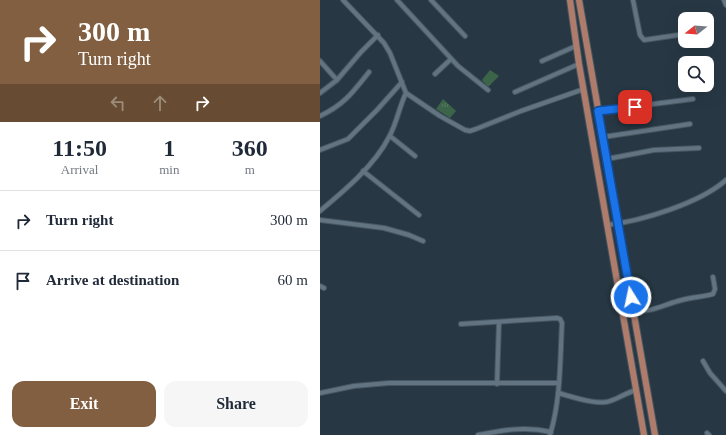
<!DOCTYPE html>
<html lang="en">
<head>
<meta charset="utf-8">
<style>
  :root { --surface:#fff; --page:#f6f6f7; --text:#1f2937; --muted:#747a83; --line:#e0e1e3; --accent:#815f40 }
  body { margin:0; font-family:"Times New Roman",serif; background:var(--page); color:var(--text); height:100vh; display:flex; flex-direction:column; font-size:15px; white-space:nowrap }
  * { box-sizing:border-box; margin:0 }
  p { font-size:13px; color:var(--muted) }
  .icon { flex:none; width:22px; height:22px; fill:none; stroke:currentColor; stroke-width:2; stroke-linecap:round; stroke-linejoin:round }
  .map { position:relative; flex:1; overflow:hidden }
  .drawer { display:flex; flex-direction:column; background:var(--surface); width:320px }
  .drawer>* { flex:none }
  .hud { background:#815f40; color:#fff; overflow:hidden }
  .needle { width:26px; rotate:253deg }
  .controls { position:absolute; left:358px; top:12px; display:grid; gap:8px }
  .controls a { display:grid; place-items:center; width:36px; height:36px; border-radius:8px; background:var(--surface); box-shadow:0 4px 16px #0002; font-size:20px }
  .pin { position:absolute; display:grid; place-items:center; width:34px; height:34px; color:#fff; margin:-17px; border-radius:8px; box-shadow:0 2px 6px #0006 }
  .me { position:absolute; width:44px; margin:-22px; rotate:350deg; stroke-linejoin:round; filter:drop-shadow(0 0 3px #0008) }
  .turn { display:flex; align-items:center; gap:14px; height:84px; padding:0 12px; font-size:18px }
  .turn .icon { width:52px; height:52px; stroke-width:2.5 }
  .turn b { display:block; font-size:28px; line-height:34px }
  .lanes { display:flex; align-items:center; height:38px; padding:0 12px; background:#0003; justify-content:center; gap:20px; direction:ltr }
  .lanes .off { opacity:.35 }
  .eta { display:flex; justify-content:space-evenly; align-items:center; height:68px; text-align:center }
  .eta b { font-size:24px; font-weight:600; line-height:28px }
  .cta { display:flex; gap:8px; margin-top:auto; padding:8px 12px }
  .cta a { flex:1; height:46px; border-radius:12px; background:var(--accent); color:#fff; font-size:16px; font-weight:600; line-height:46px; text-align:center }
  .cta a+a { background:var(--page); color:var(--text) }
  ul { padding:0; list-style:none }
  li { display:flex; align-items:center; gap:12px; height:60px; padding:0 12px; border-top:1px solid var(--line) }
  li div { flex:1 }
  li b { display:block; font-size:15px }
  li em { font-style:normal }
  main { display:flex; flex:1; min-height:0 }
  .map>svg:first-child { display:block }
  .park { fill:url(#park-tufts) }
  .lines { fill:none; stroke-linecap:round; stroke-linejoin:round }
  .street-casing { stroke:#475660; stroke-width:6 }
  .primary-casing { stroke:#475660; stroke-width:8 }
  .street { stroke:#627482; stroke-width:4 }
  .primary { stroke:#af7c6c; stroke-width:6 }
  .route-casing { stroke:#114b97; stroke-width:10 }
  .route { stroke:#1a73e8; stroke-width:7 }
</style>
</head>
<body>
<main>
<section class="drawer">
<div class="hud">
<div class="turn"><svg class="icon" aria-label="right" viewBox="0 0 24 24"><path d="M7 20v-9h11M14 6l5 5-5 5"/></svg><div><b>300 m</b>Turn right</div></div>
<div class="lanes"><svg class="icon off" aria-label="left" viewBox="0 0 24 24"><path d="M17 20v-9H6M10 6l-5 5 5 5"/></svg><svg class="icon off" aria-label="ahead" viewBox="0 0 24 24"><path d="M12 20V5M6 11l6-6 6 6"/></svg><svg class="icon" aria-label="right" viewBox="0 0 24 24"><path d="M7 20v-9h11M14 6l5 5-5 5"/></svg></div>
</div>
<div class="eta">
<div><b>11:50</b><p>Arrival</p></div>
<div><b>1</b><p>min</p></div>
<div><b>360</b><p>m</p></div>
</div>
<ul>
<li><svg class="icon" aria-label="right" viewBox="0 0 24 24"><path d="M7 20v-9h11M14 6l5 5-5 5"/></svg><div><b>Turn right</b></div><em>300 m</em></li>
<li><svg class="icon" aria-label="arrive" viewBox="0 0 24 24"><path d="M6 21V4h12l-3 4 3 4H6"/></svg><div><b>Arrive at destination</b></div><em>60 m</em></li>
</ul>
<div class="cta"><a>Exit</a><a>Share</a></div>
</section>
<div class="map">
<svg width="406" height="435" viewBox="0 0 406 435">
  <defs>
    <pattern id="park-tufts" width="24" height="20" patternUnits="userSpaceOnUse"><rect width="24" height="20" fill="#3b6449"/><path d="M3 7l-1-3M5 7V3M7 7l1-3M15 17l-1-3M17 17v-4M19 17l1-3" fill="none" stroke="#567963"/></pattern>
  </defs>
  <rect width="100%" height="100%" fill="#273844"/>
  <g class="park">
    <path d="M170 70 179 76 168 87 162 80Z"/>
    <path d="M123 99 136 111 130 118 116 109Z"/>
  </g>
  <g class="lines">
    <defs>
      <g id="street">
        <path d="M23 0 64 43 70 53 86 93 120 116 145 130 150 131 156 129 201 111 264 89"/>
        <path d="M77 0 138 66 168 90"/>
        <path d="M111 0 145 36"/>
        <path d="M313 0 320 35 324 40 365 34"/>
        <path d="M404 0 406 5"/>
        <path d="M0 61 17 80"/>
        <path d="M222 61 256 46"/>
        <path d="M115 74 131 59"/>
        <path d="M195 92 259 64"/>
        <path d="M0 93 17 80 41 52 58 35"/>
        <path d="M278 111 373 99"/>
        <path d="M0 116C24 105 33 92 49 72"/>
        <path d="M70 136 95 156"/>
        <path d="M283 137 370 124"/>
        <path d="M0 150 28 139 57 110 82 82"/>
        <path d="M287 159 334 150 379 148"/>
        <path d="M43 171 99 215"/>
        <path d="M0 211C24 191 55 165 69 137 77 123 79 107 86 93"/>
        <path d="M0 220 64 228 89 235 103 241"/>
        <path d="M287 225C322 221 380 203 406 180"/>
        <path d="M0 286 4 288"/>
        <path d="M313 311C331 313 345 304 362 300 372 297 383 297 393 294L395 289 393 277"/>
        <path d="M141 324 237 318 240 319 242 323C240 360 241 399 230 435"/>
        <path d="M383 361 390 373 406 391"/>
        <path d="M177 384 179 322"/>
        <path d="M0 393 34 386 69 383H238"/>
        <path d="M238 393C250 396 278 406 290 401 300 398 307 392 317 390"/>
        <path d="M387 433 389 435"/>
        <path d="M158 435C184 430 205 426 231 432"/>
      </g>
      <g id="primary">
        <path d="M250 0 259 64 324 435"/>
        <path d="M259 0 335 435"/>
      </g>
    </defs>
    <use href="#street" class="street-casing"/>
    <use href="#primary" class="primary-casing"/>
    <use href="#street" class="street"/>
    <use href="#primary" class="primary"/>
  </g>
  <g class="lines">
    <defs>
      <path id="route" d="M311 297 278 111 315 107"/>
    </defs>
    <use href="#route" class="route-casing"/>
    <use href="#route" class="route"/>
  </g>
</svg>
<div class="controls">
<a><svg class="needle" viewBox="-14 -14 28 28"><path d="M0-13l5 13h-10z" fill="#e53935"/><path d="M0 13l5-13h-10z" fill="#747a83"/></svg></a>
<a><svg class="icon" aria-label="search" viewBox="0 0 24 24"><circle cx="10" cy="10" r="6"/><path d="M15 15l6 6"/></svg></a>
</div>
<div class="pin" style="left:315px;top:107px;background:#d93025"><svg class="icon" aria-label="arrive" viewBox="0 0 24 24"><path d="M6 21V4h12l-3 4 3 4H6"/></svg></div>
<svg class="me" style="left:311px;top:297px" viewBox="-20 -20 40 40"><circle r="17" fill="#1a73e8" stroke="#fff" stroke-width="3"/><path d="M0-11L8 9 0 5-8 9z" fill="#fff"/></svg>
</div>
</main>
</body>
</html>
